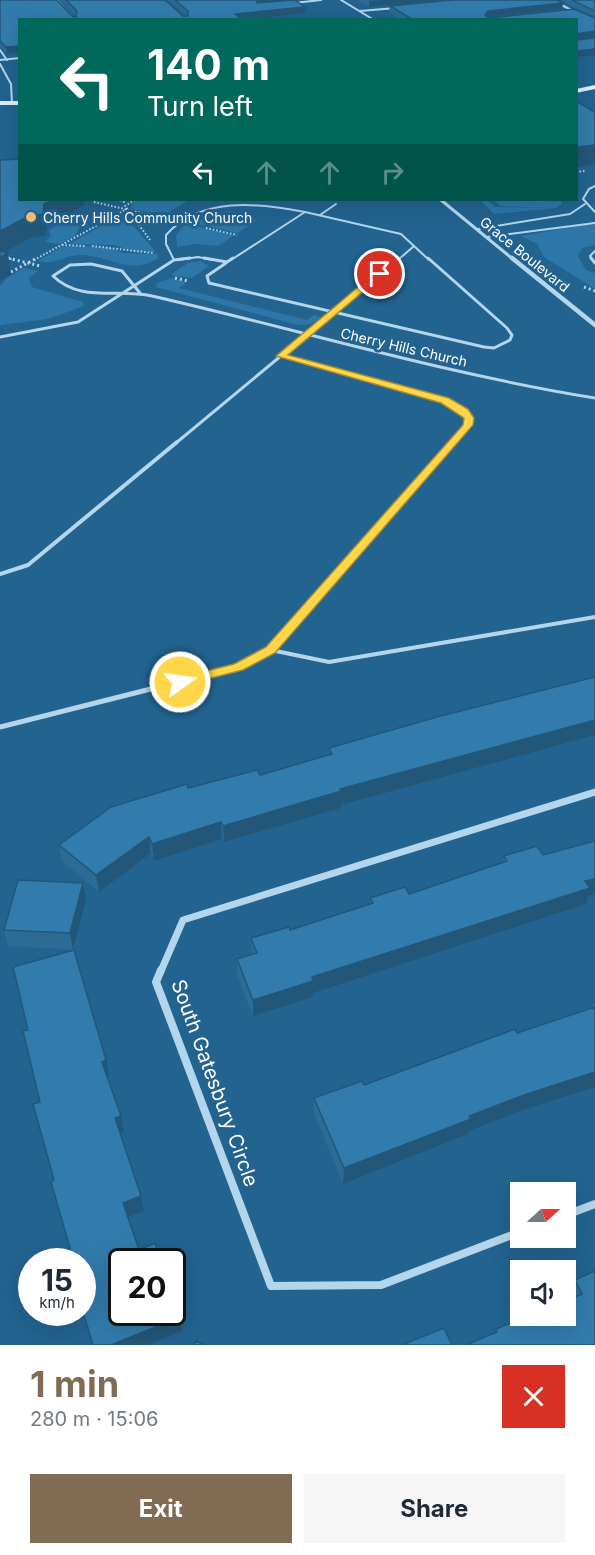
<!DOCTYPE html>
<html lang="en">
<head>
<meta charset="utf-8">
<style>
  :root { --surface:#fff; --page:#f6f6f7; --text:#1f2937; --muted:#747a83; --accent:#816c53 }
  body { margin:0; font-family:Inter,sans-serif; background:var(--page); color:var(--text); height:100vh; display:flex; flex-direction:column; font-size:22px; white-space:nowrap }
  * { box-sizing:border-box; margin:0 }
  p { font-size:20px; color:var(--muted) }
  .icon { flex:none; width:33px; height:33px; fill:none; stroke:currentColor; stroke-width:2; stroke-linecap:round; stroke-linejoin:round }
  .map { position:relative; height:1345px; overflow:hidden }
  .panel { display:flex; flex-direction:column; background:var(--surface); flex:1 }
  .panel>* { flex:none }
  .hud { position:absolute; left:18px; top:18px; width:560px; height:183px; border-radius:0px; box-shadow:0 6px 24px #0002; background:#00695c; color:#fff; overflow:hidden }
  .needle { width:39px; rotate:69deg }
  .fabs { position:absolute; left:510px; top:1182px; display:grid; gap:12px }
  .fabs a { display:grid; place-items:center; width:66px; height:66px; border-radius:0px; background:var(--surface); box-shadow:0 6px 24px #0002; font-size:30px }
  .speed { position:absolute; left:18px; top:1248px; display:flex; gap:12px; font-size:30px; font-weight:700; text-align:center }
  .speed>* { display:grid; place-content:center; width:78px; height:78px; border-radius:50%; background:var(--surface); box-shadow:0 6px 24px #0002; line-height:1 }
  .speed small { font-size:15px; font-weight:400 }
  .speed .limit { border:3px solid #111; border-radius:9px; background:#fff; color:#111 }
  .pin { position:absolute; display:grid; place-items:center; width:51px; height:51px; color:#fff; margin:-26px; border:3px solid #fff; border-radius:50%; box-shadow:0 2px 6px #0007 }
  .me { position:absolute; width:66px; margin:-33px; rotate:76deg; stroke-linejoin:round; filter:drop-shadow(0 0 4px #0008) }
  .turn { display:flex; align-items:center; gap:21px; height:126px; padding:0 30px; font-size:27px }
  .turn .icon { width:78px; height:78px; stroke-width:2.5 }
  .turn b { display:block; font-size:42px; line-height:51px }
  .lanes { display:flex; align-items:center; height:57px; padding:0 30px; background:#0003; justify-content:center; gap:30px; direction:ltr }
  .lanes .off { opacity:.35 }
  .round { display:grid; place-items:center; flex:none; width:63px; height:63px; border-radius:0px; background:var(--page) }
  .headline { display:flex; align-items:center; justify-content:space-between; height:102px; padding:0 30px }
  h1 { font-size:36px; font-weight:700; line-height:45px; color:var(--accent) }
  .cta { display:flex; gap:12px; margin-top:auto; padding:12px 30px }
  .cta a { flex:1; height:69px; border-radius:0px; background:var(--accent); color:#fff; font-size:24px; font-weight:700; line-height:69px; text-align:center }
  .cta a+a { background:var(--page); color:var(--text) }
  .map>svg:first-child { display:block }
  .green { fill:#2c77a8 }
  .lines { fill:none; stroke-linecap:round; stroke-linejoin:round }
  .path-far1 { stroke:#b3d6ec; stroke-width:2; stroke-dasharray:1.5 2; stroke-linecap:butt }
  .path { stroke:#b3d6ec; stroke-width:3; stroke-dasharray:2 3; stroke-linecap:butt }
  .lane-far3 { stroke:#b3d6ec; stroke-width:2 }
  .lane-far2 { stroke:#b3d6ec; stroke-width:3 }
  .lane-far1 { stroke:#b3d6ec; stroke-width:4 }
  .lane { stroke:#b3d6ec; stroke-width:5 }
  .street-far4 { stroke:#b3d6ec; stroke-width:2 }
  .street-far3 { stroke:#b3d6ec; stroke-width:3 }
  .street-far2 { stroke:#b3d6ec; stroke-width:4.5 }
  .street-far1 { stroke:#b3d6ec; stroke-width:7 }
  .street { stroke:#b3d6ec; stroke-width:8 }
  .secondary { fill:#dfeff9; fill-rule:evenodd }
  .wall { fill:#2b6b95 }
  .shaded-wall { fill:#235779 }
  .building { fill:#327cad; stroke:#235779; stroke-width:1.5 }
  .route { fill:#ffd54a; stroke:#a68a30; stroke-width:1.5 }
  .poi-dot { fill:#f8be75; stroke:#226390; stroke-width:2 }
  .labels { text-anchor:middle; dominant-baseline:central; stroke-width:6; stroke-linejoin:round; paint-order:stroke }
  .far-poi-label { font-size:14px; fill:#fff; stroke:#226390; text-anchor:start }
  .far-street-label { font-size:14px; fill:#fff; stroke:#226390 }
  .near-street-label { font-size:20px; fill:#fff; stroke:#226390 }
</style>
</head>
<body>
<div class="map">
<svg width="595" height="1345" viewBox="0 0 595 1345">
  <rect width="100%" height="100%" fill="#226390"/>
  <g class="green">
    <path d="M140 200H186L187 201 163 216 130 208 134 202Z"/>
    <path d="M480 200H486L496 207 548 208 501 206 493 200H561L562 204 556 208 494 214Z"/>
    <path d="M228 211 248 214 257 221 237 233 190 222Z"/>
    <path d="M123 214 156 252H135L114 245 69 244Z"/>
    <path d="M61 223 73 226 81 224 75 236 59 244 45 242 51 236 49 230Z"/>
    <path d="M191 225 229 234 233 236 218 246 195 244 177 247 176 235 184 226Z"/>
    <path d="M584 225H595V245L582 248 578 256 586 270 595 273V289L544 257 537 244 521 236Z"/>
    <path d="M69 246 109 247 123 253 157 254 159 258C129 276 114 257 83 255 65 254 56 266 38 261L62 247Z"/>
    <path d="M201 261 209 266 192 278 173 276 172 274 188 263Z"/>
    <path d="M24 268 38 271 29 278 32 287 83 302 84 306 48 319 0 325V286L7 278Z"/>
    <path d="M171 278 183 281 185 284 179 288 307 320 314 315 321 317 311 324 298 325 156 287 157 283Z"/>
  </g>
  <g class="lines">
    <g class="path-far1">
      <path d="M576 172 585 171"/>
      <path d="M120 200 126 203"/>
      <path d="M135 200 125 206 150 240"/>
      <path d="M94 202 164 218"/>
      <path d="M206 228 237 235"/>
      <path d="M62 245 85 246"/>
      <path d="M92 246 153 253"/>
      <path d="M0 256 14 260"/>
      <path d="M34 260 127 209"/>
    </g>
    <g class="path">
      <path d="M8 258 40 266"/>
      <path d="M11 272 37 258"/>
      <path d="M175 278 188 281"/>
      <path d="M584 287 595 291"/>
    </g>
    <g class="lane-far3">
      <path d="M57 0 75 20"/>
      <path d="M294 3 321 0"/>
      <path d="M0 50 7 60"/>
      <path d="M595 186 589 189 583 199 595 212"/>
      <path d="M320 215 336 204"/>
      <path d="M478 229 570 214 585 204"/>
      <path d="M487 237 595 223"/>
      <path d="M414 246 429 260"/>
      <path d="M174 260 166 244V235C201 196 258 203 305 212"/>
      <path d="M178 260 198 257 213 260"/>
      <path d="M231 260 305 212 401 234 414 246 398 260"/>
      <path d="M593 260 590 256 595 251"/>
    </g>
    <g class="lane-far2">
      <path d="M204 258 227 262 233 258"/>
      <path d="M591 258 595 263"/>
      <path d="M226 263 207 276 209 283 484 347 494 348 510 340 512 335 507 328 428 258"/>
      <path d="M140 293 122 271 91 264 70 265 53 276C81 303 118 288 152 296 300 330 445 374 595 398"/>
      <path d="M0 337 78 322 174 260 190 258"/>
      <path d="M281 356 445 400 458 406 469 418 468 425 452 443"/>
      <path d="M176 443 399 258"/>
    </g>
    <g class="lane-far1">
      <path d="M0 574 28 565 177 442"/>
      <path d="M271 650 453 442"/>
      <path d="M204 676 239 667 271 650 329 662 595 617"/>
    </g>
    <path class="lane" d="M0 727 210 674"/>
    <g class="street-far4">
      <path d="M341 0 374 20"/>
      <path d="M552 0 575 12"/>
      <path d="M360 11 396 8"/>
      <path d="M0 60 20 58"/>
      <path d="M0 64 11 84 12 103"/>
    </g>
    <path class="street-far3" d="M441 200 514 260"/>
    <path class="street-far2" d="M512 258 595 325"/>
    <path class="street-far1" d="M161 971 183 920 595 792"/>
    <g class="street">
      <path d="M161 970 156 982 271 1286 381 1285 520 1232"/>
      <path d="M566 1215 595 1204"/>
    </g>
    <g class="secondary">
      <path d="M595 85V89L576 93V89Z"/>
      <rect x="0" y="101" width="20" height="4"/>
    </g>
  </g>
  <g class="wall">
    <path d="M0 0H57L72 16 76 17 61 0H165L183 16H187L168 0H286L269 2 295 0 305 7V13L246 20H20V52L7 54 0 47Z"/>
    <path d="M357 0H445L369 7Z"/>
    <path d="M560 0H595V17Z"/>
    <path d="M563 3 562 9 488 17 489 18H595V37L576 40V20H403L389 12 390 6Z"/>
    <path d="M437 717 341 805V808L224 842 222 839 154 861 151 853 99 892 62 861 59 845 188 788 260 775 329 754V748Z"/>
    <path d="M595 841V894L588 896 586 904 313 993V997L253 1016 237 976V959L252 955 251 938 290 930 370 904V898L409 894 503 863 504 856 543 855Z"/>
    <path d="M86 900 73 950 8 946 4 930Z"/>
    <path d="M595 1002V1087L520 1111 469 1131 468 1134 343 1184 314 1113V1098L364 1085 517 1033 593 1008Z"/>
    <path d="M595 1271V1345L495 1333 496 1329 572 1298 570 1295 575 1280Z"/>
  </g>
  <g class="shaded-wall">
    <path d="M257 0H286L257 9Z"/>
    <path d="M382 0H445L369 7V1Z"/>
    <path d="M563 3 562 9 488 17 485 15 488 11Z"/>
    <path d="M305 7V13L246 20H235V14Z"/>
    <path d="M595 31V37L576 40V34Z"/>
    <path d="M19 46 20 52 7 54 6 47Z"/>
    <path d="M595 49V55L576 57V51Z"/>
    <path d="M595 145V164L576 167V147Z"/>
    <path d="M53 200H85V205L47 225 46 235 30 238 0 255V231L44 204Z"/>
    <path d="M8 253 11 275 0 281V257Z"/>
    <path d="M595 720V735L341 805V808L224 842 223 826 340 789Z"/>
    <path d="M221 822 222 839 154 861 152 844Z"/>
    <path d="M149 837 151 853 99 892 96 875Z"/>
    <path d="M595 879V894L588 896 586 904 313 993V997L253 1016V1000L312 977Z"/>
    <path d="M83 883 86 900 73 950 70 933Z"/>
    <path d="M106 1060 109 1076 105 1078 102 1062Z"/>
    <path d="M595 1072V1087L520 1111 469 1131 468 1134 343 1184 344 1168 469 1116 524 1095Z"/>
    <path d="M121 1116 124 1132 118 1134 115 1118Z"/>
    <path d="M141 1196 144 1211 126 1218 123 1203Z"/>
    <path d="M180 1317 182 1331 148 1345H111Z"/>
  </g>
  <g class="building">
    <path d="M0 0H57L72 16 76 17 77 11 66 0H165L183 16H188V11L175 0H257V3L295 0 305 7 235 14 242 20H20V47L19 46 6 47 0 41Z"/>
    <path d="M452 0H557L563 3 488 11 485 15 489 18 574 9 595 18V31L576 34V20H413L390 6Z"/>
    <path d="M572 0H595V11Z"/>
    <path d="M595 38V49L576 51V40Z"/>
    <path d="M576 101 595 112V145L576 147Z"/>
    <path d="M20 159V200H53L44 204 43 214 27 217 0 231V160Z"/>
    <path d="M0 251 8 253 0 257Z"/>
    <path d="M595 677V720L340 789 341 791 223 826 221 822 152 844 149 837 96 875 59 845 111 807 187 784 188 788 257 770 260 775 332 754 329 748 437 717Z"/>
    <path d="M595 841V879L585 881 590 888 312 977 313 981 253 1000 237 959 257 953 251 938 289 927 290 930 373 903 370 898 405 887 409 894 507 861 504 856 537 846 543 855Z"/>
    <path d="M18 880 83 883 70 933 4 930Z"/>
    <path d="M74 950 106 1060 102 1062 121 1116 115 1118 141 1196 123 1203 139 1250 155 1243 161 1262H122V1312H172V1295L180 1317 111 1345H93L82 1308V1262H74L51 1182 54 1180 33 1104 40 1102 23 1031 28 1030 13 967Z"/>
    <path d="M595 1007V1072L524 1095 469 1116 471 1119 344 1168 314 1098 362 1081 364 1085 515 1029 517 1033Z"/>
    <path d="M595 1271V1345H466L497 1332 496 1329 529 1316H566V1301L582 1294 575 1280Z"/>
    <path d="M444 1328 452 1345H402Z"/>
    <path d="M196 1341 205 1345H194Z"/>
  </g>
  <path class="route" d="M376 272 384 274 288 355 449 398 468 409 474 418 473 425 275 653 243 670 180 686 175 685V679L234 664 266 647 463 425 464 418 441 403 276 356Z"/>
  <circle class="poi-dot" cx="31" cy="217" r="6"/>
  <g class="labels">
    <g class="far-poi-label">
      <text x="43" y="217">Cherry Hills Community Church</text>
    </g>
    <g class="far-street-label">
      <text transform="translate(525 254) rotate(39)">Grace Boulevard</text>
      <text transform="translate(404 347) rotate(13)">Cherry Hills Church</text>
    </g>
    <g class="near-street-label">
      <text transform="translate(215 1083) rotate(70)">South Gatesbury Circle</text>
    </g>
  </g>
</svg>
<div class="fabs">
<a><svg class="needle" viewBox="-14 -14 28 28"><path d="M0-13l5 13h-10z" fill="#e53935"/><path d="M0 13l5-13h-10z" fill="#747a83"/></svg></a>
<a><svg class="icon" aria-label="sound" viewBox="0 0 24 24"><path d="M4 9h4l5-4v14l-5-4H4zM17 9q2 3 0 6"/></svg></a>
</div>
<div class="speed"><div>15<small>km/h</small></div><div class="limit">20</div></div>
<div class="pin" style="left:380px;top:274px;background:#d93025"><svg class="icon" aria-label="arrive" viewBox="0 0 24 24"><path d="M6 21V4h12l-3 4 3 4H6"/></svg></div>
<svg class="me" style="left:180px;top:682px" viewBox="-20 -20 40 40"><circle r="17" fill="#ffd54a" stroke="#fff" stroke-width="3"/><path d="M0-11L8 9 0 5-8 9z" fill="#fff"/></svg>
<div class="hud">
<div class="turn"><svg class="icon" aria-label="left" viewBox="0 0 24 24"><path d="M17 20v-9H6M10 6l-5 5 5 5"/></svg><div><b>140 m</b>Turn left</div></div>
<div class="lanes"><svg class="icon" aria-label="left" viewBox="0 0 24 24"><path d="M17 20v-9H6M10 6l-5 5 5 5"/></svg><svg class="icon off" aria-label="ahead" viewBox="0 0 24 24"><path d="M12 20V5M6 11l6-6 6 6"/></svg><svg class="icon off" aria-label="ahead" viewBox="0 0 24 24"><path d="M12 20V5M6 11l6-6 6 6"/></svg><svg class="icon off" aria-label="right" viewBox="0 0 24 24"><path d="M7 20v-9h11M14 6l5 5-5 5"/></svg></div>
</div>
</div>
<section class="panel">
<div class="headline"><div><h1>1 min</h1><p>280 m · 15:06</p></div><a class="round" style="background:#d93025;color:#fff"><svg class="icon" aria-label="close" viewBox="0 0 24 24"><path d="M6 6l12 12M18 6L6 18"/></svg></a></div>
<div class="cta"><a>Exit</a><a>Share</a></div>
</section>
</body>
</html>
